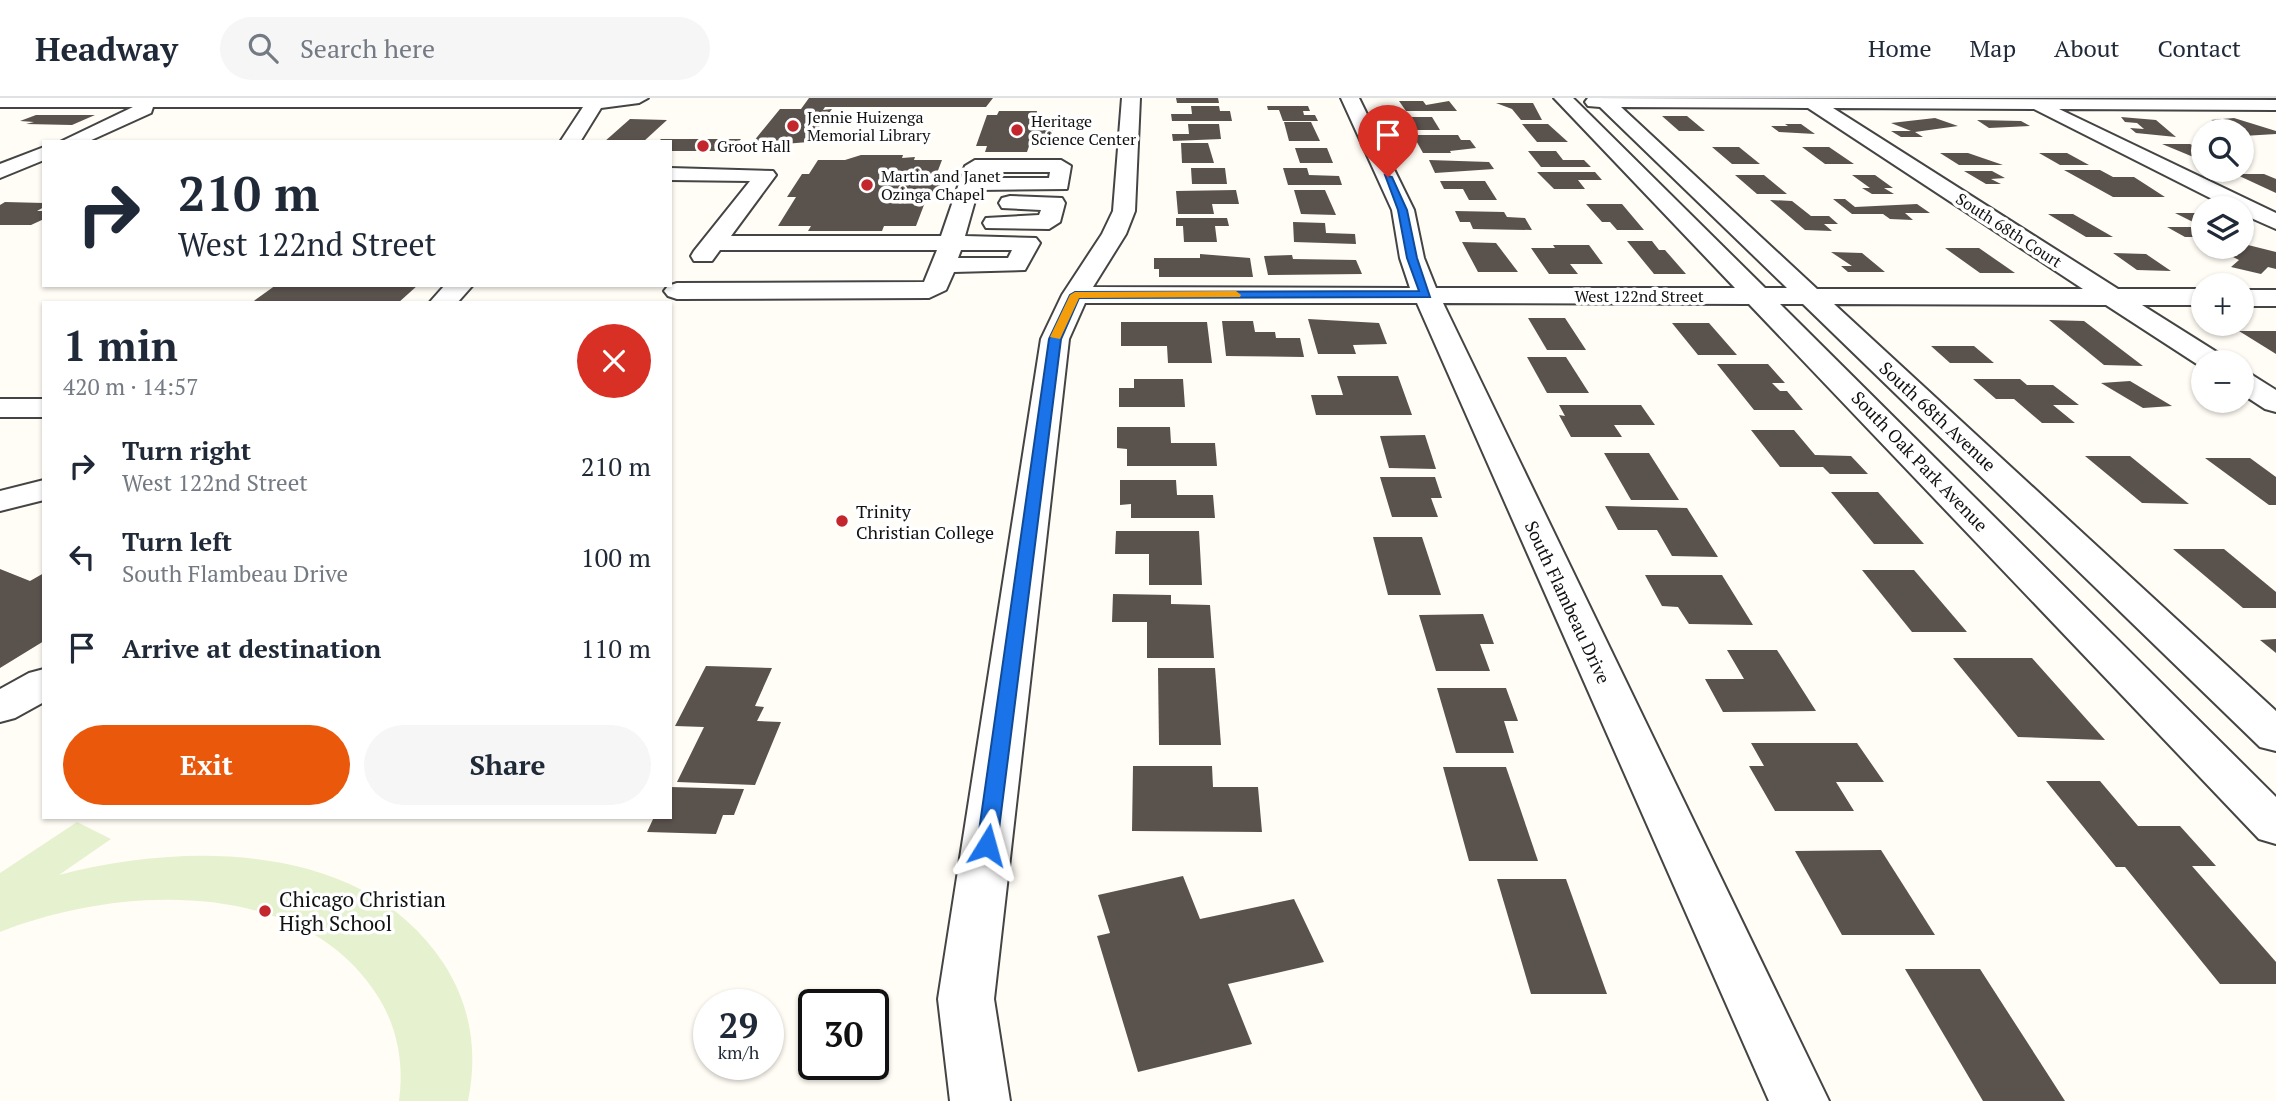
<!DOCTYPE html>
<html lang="en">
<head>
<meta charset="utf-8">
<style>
  :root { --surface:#fff; --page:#f6f6f7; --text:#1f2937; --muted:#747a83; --line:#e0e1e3; --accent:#ea580c }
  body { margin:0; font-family:"PT Serif",serif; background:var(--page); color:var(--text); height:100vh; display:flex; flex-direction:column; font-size:26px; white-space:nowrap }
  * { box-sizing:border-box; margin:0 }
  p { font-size:23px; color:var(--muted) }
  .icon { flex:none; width:38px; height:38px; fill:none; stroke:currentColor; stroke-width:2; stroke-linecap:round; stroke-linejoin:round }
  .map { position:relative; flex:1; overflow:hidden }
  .details { position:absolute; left:42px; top:203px; width:630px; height:518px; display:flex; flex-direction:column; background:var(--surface); border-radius:0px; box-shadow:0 2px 5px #0004 }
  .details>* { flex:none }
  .banner { position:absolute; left:42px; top:42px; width:630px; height:147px; border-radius:0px; box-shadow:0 2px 5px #0004; background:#fff; color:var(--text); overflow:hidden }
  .controls { position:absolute; left:2191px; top:21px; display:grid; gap:14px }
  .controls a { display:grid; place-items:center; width:63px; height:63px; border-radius:50%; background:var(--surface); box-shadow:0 2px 5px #0004; font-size:35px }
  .speed { position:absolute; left:693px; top:891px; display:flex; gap:14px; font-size:35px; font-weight:700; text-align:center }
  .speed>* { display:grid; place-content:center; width:91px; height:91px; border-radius:50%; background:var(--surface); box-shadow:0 2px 5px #0004; line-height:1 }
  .speed small { font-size:18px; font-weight:400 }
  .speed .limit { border:4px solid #111; border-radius:10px; background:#fff; color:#111 }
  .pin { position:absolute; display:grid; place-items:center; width:60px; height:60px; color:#fff; margin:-72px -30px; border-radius:50% 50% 50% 0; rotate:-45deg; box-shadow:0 0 7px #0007 }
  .pin .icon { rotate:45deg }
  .me { position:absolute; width:77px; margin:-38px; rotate:8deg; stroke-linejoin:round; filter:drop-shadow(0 0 5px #0008) }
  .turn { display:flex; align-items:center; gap:24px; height:147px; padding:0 21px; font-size:32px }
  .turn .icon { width:91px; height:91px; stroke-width:2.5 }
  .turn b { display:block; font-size:49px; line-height:60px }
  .round { display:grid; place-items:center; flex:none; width:74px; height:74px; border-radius:37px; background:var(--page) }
  .summary { display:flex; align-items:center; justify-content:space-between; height:119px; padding:0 21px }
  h1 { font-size:42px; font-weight:800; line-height:52px }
  .button { display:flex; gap:14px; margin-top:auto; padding:14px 21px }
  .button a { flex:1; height:80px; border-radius:42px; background:var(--accent); color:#fff; font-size:28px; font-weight:800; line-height:80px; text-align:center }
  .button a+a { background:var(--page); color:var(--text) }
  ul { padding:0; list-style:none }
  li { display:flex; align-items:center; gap:21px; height:91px; padding:0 21px }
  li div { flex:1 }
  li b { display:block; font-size:26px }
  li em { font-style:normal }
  header { display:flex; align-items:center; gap:42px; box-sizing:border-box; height:98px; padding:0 35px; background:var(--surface); border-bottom:2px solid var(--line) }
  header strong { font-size:33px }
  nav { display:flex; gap:38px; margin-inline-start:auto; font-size:24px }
  .search { width:490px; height:63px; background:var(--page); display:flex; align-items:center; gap:18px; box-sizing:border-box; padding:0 24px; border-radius:38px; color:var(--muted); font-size:26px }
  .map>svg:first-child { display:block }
  .pitch { fill:#e6f2cf }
  .building { fill:#5a524d }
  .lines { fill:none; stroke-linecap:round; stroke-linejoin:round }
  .minor-casing { stroke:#444; stroke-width:4 }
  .minor { fill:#fff; fill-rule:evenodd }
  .route { fill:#1a73e8; stroke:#114b97; stroke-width:2 }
  .slow { fill:#f59e0b }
  .poi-dot { fill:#c4262e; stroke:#fff; stroke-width:2.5 }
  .labels { text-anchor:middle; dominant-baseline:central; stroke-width:7; stroke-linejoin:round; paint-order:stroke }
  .far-poi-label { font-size:16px; fill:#111; stroke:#fff; text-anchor:start }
  .far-street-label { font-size:16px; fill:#111; stroke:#fff }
  .street-label { font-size:18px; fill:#111; stroke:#fff }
  .poi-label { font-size:18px; fill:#111; stroke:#fff; text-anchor:start }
  .near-poi-label { font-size:21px; fill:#111; stroke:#fff; text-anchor:start }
</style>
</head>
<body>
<header>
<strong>Headway</strong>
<div class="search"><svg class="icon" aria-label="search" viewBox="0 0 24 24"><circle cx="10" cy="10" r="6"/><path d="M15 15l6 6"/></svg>Search here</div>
<nav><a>Home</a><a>Map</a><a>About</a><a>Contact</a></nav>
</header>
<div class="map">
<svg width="2276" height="1003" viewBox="0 0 2276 1003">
  <rect width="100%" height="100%" fill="#fffdf5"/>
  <path class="pitch" d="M77 724 111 741 59 777C185 744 364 742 444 866 471 908 478 954 468 1003H399C405 959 395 918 367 883 286 778 110 790 0 834V775Z"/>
  <g class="building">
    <path d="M809 0H993L986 9H825L823 12 832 11 808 44 773 47 776 44H753L780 11H801Z"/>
    <path d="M1176 0H1218L1219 5H1177Z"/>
    <path d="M1399 3H1423L1426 7 1449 3 1457 13H1406Z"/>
    <path d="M1496 5H1533L1542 22H1521L1512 11Z"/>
    <path d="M1191 8H1219L1220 13H1230L1232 23H1172L1171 16H1192Z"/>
    <path d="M1267 8H1308L1310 13H1303L1304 17H1315L1318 23H1283L1279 12H1268Z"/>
    <path d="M999 13H1037L1036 18H1046L1044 26H1054L1051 39H1042L1040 48H1029L1027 54H985L987 48H976L987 17H997Z"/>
    <path d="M36 17H95L72 27 26 26 34 24 20 23Z"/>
    <path d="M1662 18H1687L1705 33H1679Z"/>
    <path d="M1402 19H1432L1440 32H1409Z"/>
    <path d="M2121 19 2156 22 2176 39 2136 35 2130 30 2144 31 2137 25 2125 24Z"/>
    <path d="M1935 20 1958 28 1915 34 1923 39H1901L1891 33H1911L1891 25Z"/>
    <path d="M2234 20 2276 33V36L2243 38 2242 32 2211 22Z"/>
    <path d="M630 21 667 22 643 44H604Z"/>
    <path d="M1977 22 2021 23 2030 28 1989 30Z"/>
    <path d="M1284 24H1311L1320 43H1289Z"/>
    <path d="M1188 26H1219L1221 41 1173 43 1172 36H1189Z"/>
    <path d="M1522 26H1548L1568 44H1537Z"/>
    <path d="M1785 26H1801L1815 36 1779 34 1771 28H1788Z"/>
    <path d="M1413 37H1458L1461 42H1470L1476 50 1450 53 1451 55H1423Z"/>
    <path d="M661 41H741L731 53H670V44H658Z"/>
    <path d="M1181 45H1208L1214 65H1182Z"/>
    <path d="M2162 46H2190L2203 52V63Z"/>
    <path d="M1712 49H1739L1760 66H1732Z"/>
    <path d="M1802 49H1829L1854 66H1825Z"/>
    <path d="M1295 50H1327L1333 65H1300Z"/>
    <path d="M1528 53H1556L1563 62H1584L1591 69H1541Z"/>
    <path d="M1940 55H1968L2003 67H1959Z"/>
    <path d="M2039 55H2067L2089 67H2060Z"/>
    <path d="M861 57H903L902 60 915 59 914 62H942L937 75H944L936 99H927L916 128H884L882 133H808L811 128H778L796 99H787L802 76H809L818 62H845Z"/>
    <path d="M1429 62 1489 64 1494 71 1435 75Z"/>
    <path d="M1191 70H1225L1227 86H1192Z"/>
    <path d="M1283 70H1307L1309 77 1339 78 1342 87H1288Z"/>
    <path d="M2064 72H2100L2113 79H2134L2165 99H2113Z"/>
    <path d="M1964 73H1992L2005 80 1991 81 2001 86H1986Z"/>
    <path d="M1537 74H1595L1602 82H1578L1585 91H1554Z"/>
    <path d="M2235 76H2264L2276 81V95Z"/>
    <path d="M1735 77H1764L1787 96H1757Z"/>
    <path d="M1852 77H1875L1893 90H1884L1894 96H1872L1862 90H1870Z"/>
    <path d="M1440 83H1485L1497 102H1469L1463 91H1444Z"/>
    <path d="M1236 92 1239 106H1212L1214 116H1178L1176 93Z"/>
    <path d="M1294 92H1325L1336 117 1301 116Z"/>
    <path d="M1833 101H1845L1855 109 1917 106 1930 115H1905L1913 122 1890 121 1883 116H1852Z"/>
    <path d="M1770 102 1792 103 1811 118H1829L1838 126H1824L1832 133 1805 132Z"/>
    <path d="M5 104 44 105V109L37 113H44V121L31 127H0V107Z"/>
    <path d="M1586 106H1622L1644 132H1617L1610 124H1602Z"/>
    <path d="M1455 113 1504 114 1507 119 1525 120 1532 132 1473 131 1470 124H1460Z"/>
    <path d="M2175 115H2203V129Z"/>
    <path d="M2048 116H2073L2113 139H2086Z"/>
    <path d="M1176 120H1227L1229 128H1215L1217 144H1184L1183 128H1176Z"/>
    <path d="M1293 124 1325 125 1326 135 1355 136 1356 146 1294 144Z"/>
    <path d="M2167 129H2198L2203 132V139H2185Z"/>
    <path d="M1627 143H1652L1659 152H1665L1686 176H1654Z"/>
    <path d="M1462 144 1496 145 1518 174H1478Z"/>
    <path d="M2244 146 2276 154V171L2268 169 2261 176 2231 169 2239 162 2231 158Z"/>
    <path d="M1553 147H1589L1603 166H1570L1578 176H1549L1531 150H1555Z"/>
    <path d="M1945 150H1979L2015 175H1980Z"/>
    <path d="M1831 154 1862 155 1885 174H1848L1841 168H1852Z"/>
    <path d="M2113 155 2146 156 2171 173 2137 172Z"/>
    <path d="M1200 156 1250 160 1253 179H1159V171H1154V160H1200Z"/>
    <path d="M1292 157 1293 161 1356 162 1362 176 1268 177 1264 158Z"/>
    <path d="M276 187H418L398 205H251Z"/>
    <path d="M1528 220H1565L1586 252H1547Z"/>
    <path d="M1308 221 1379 225 1387 246 1353 247 1356 256H1318Z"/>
    <path d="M2049 222 2084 223 2143 268 2104 267Z"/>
    <path d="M1222 223H1253L1255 234H1275L1276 240H1300L1304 259 1226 258Z"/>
    <path d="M1121 224H1207L1212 265H1168L1167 248H1121Z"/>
    <path d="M1672 225H1709L1737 257H1698Z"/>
    <path d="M2239 233H2276V256Z"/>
    <path d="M1931 248H1974L1994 265H1950Z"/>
    <path d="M1527 259H1566L1589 295H1547Z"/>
    <path d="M1717 266H1768L1785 285H1772L1780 293H1787L1803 312H1754Z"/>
    <path d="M1337 278H1398L1412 317H1316L1311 297H1343Z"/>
    <path d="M1134 281H1183L1185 309H1119V290H1134Z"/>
    <path d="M1973 281H2020L2027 287H2053L2079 307H2053L2075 325H2042L2014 301H1996Z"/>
    <path d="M2130 283 2172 308 2143 310 2101 285Z"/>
    <path d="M1559 307H1641L1655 327H1614L1622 339H1571L1559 317 1565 318Z"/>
    <path d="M1117 329H1170L1171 345H1215L1217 368H1127V351L1117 350Z"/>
    <path d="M1751 332H1794L1815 357 1851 358 1868 376H1830L1823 369H1780Z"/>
    <path d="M1425 337 1436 371 1389 370 1380 338Z"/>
    <path d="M1604 355H1649L1679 402H1631Z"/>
    <path d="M2085 358H2130L2189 406 2142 405Z"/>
    <path d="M2205 360H2250L2276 379V407H2269Z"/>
    <path d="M1380 379H1435L1442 400H1431L1438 419H1392Z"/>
    <path d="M1120 382H1176L1177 397H1213L1215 420H1131V406L1120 407Z"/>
    <path d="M1831 394H1878L1924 446H1874Z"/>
    <path d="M1605 408 1687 410 1718 459 1672 458 1657 432H1618Z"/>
    <path d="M1116 433H1199L1202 487H1149V456H1115Z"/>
    <path d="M1373 439H1422L1441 497H1388Z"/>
    <path d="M2173 451H2224L2276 494V510H2243Z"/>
    <path d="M0 471 30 483 44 475V543L0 570Z"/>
    <path d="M1862 472H1914L1967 534H1912Z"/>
    <path d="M1645 477H1722L1753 527 1689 526 1678 509 1662 508Z"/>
    <path d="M1113 496 1171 497V506L1210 507 1214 560H1147V524H1112Z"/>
    <path d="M1483 516 1494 546H1480L1490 573H1436L1419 517Z"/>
    <path d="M2276 541V555L2260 542Z"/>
    <path d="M1727 552H1777L1816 613 1723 614 1705 581H1744Z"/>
    <path d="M1953 560H2032L2105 642 2018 639Z"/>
    <path d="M706 568 772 570 755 608 764 609 757 623 781 624 755 687 677 684 704 629 675 628Z"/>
    <path d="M1158 570H1215L1221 647H1159Z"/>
    <path d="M1437 590H1506L1518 623H1504L1514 655H1456Z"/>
    <path d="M1751 645H1857L1884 684H1836L1854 713H1775L1749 668H1764Z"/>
    <path d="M1133 668H1212L1213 689H1258L1262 734 1132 733Z"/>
    <path d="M1443 669H1506L1538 763H1469Z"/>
    <path d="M2046 683H2100L2138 728H2180L2216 768H2192L2276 864V886H2220L2125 769H2116Z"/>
    <path d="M670 689 744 691 734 717H723L716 736 647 734 654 719H670Z"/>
    <path d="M1881 752 1935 837H1842L1795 753Z"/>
    <path d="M1183 778 1200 821 1294 801 1324 864 1228 886 1252 946 1138 974 1097 838 1110 835 1098 797Z"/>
    <path d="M1497 781H1566L1607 896H1531Z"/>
    <path d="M1905 871H1980L2065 1003H1983Z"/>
  </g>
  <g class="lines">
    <defs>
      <g id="minor">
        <path d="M0 0H648L639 5 601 10 580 44H560L583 9H153L151 15 87 44H60L133 9H0Z"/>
        <path d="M1122 0H1140L1135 113 1126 136 1093 189 1410 190 1400 160 1392 112 1341 0H1359L1414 112 1424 160 1436 190H1735L1554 0H1573L1765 190H1787L1600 9 1588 8 1585 4 1588 0 2276 2V12L2059 11 2276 115V131L2242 116V110H2230L2034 11 1833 10 2118 191H2203V207H2142L2223 258 2227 264H2203V270L2106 207 1834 206 2276 613V653L2260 649 1803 206H1780L2276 699V746L2259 741 1749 206 1443 205 1829 1003H1769L1417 205H1085L1069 241 994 901 1010 1003H950L938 901 1041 241 1062 197 1102 136 1113 113ZM1621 9 1808 10 2083 191H1817Z"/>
        <path d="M44 49V62L0 80V66Z"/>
        <path d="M975 62H1061L1071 68 1067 91 978 92 965 138 1036 140 1040 145 1025 172 954 174 946 192 929 200 677 201 668 198 664 193 668 188 677 185 924 184 937 152H720L712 163H694L691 158 694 153 750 83 670 82V70L773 73 776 77 731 138H941L965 68ZM983 74H1050L1049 80H982ZM961 152H1012L1008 160H958Z"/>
        <path d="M1010 98 1062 100 1065 105 1060 124 1049 131 986 130 983 125 986 120 1039 117 1041 112 1002 110 999 105 1002 100Z"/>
        <path d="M445 187H473L457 205H429Z"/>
        <rect x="2242" y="192" width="34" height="16"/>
        <path d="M2242 274 2252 277 2276 292V314L2265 311 2242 296Z"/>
        <rect x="0" y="301" width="44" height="18"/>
        <path d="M44 382V402L0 413V393Z"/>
        <path d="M44 571V604L15 620 0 624V591L29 575Z"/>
      </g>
    </defs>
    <use href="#minor" class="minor-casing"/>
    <use href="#minor" class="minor"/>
  </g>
  <path class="route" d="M1385 77 1392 79 1407 112 1417 160 1430 199 1079 200 1061 241 997 747 994 752H980L977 747 1049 241 1070 197 1075 194 1419 193 1407 160 1398 112Z"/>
  <path class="slow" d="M1236 193 1241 197 1240 199 1079 200 1060 241 1050 239 1070 197 1075 194Z"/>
  <g class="poi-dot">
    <circle cx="793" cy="28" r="7"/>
    <circle cx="1017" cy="32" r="7"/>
    <circle cx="703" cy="48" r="7"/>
    <circle cx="867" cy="87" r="7"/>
    <circle cx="842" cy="423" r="7"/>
    <circle cx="265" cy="813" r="7"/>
  </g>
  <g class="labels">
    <g class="far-poi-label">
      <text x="807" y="19">Jennie Huizenga<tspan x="807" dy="18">Memorial Library</tspan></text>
      <text x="1031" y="23">Heritage<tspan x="1031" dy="18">Science Center</tspan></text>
      <text x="717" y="48">Groot Hall</text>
      <text x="881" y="78">Martin and Janet<tspan x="881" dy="18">Ozinga Chapel</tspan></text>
    </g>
    <g class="far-street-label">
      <text transform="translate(2009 132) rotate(33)">South 68th Court</text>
      <text x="1639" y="198">West 122nd Street</text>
    </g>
    <g class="street-label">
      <text transform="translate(1938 318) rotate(43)">South 68th Avenue</text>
      <text transform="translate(1920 363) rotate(46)">South Oak Park Avenue</text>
      <text transform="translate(1568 504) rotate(65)">South Flambeau Drive</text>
    </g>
    <g class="poi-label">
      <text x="856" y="413">Trinity<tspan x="856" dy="21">Christian College</tspan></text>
    </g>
    <g class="near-poi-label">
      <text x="279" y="801">Chicago Christian<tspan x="279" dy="24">High School</tspan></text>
    </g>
  </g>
</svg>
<div class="controls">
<a><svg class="icon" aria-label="search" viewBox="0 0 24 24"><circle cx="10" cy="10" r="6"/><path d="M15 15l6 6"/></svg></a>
<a><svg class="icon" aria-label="layers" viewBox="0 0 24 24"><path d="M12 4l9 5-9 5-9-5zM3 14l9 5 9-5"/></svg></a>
<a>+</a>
<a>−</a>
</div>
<div class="speed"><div>29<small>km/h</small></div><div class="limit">30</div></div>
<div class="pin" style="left:1388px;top:79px;background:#d93025"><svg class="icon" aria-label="arrive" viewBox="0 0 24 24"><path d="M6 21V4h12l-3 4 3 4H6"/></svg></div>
<svg class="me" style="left:987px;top:747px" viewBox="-20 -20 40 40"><path d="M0-17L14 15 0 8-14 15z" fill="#1a73e8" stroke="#fff" stroke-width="4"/></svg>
<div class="banner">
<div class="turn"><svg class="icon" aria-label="right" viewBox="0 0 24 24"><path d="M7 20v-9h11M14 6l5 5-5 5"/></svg><div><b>210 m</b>West 122nd Street</div></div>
</div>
<section class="details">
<div class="summary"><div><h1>1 min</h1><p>420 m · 14:57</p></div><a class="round" style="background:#d93025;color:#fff"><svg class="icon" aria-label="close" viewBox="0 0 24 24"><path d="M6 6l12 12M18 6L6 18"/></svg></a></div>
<ul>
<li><svg class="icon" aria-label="right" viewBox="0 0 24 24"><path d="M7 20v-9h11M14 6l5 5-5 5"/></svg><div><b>Turn right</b><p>West 122nd Street</p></div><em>210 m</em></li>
<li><svg class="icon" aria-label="left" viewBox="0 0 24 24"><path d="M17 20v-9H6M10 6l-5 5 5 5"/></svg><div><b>Turn left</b><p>South Flambeau Drive</p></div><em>100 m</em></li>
<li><svg class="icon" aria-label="arrive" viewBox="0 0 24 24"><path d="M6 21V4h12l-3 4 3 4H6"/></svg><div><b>Arrive at destination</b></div><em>110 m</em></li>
</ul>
<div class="button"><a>Exit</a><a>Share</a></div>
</section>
</div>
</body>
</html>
